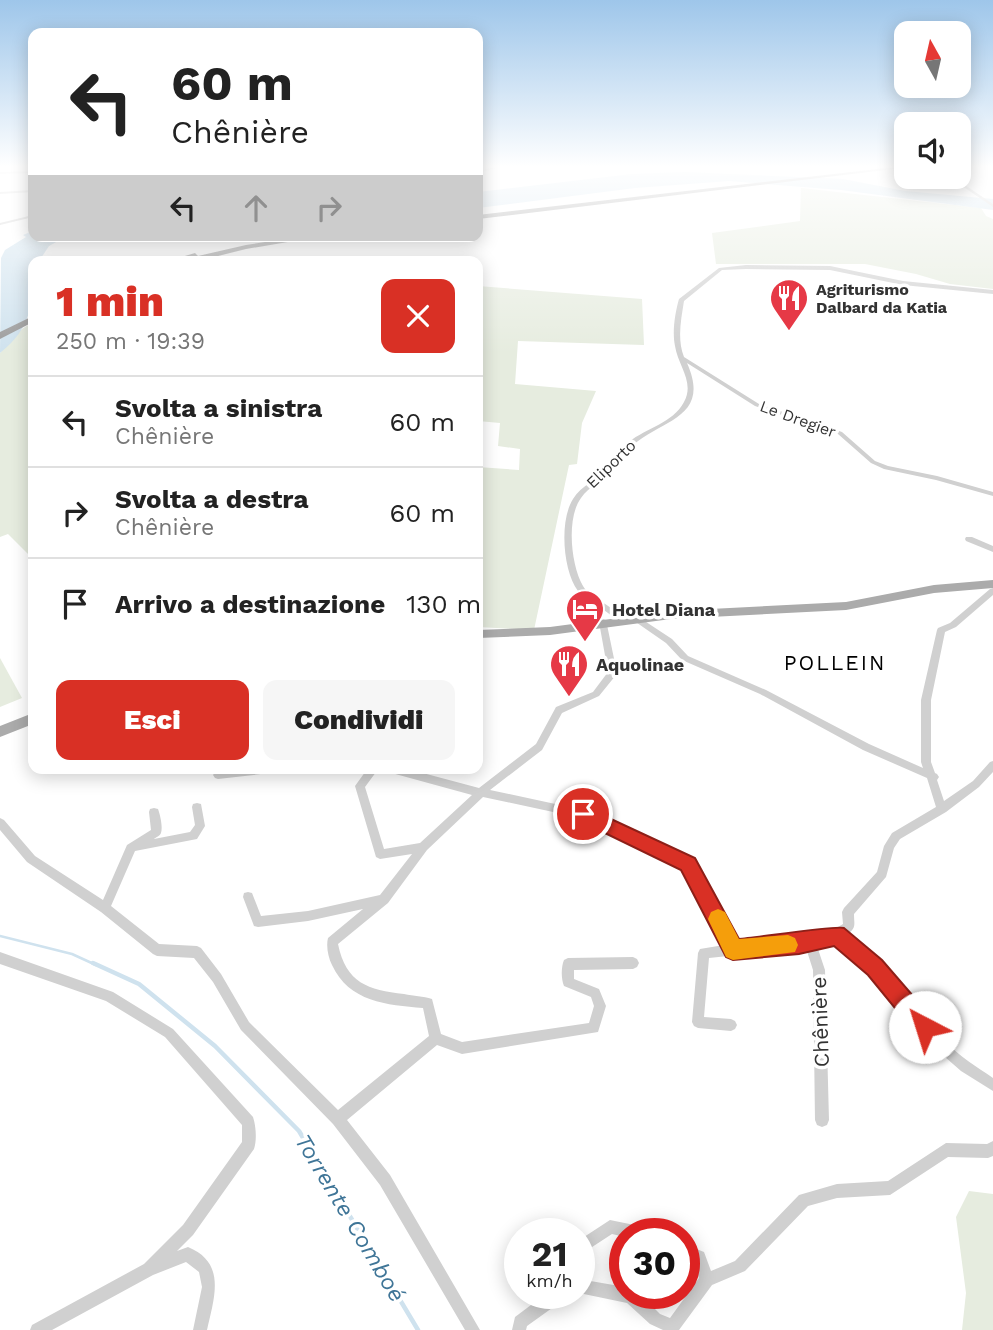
<!DOCTYPE html>
<html lang="it">
<head>
<meta charset="utf-8">
<style>
  :root { --surface:#fff; --page:#f6f6f6; --text:#222; --muted:#767676; --line:#e0e0e0; --accent:#d93025 }
  body { margin:0; font-family:"Work Sans",sans-serif; background:var(--page); color:var(--text); height:100vh; display:flex; flex-direction:column; font-size:26px; white-space:nowrap }
  * { box-sizing:border-box; margin:0 }
  p { font-size:23px; color:var(--muted) }
  .icon { flex:none; width:38px; height:38px; fill:none; stroke:currentColor; stroke-width:2; stroke-linecap:round; stroke-linejoin:round }
  .map { position:relative; flex:1; overflow:hidden }
  .sheet { position:absolute; left:28px; top:256px; width:455px; height:518px; display:flex; flex-direction:column; background:var(--surface); border-radius:14px; box-shadow:0 4px 18px #0003 }
  .sheet>* { flex:none }
  .guide { position:absolute; left:28px; top:28px; width:455px; height:214px; border-radius:14px; box-shadow:0 4px 18px #0003; background:#fff; color:var(--text); overflow:hidden }
  .needle { width:46px; rotate:352deg }
  .fabs { position:absolute; left:894px; top:21px; display:grid; gap:14px }
  .fabs a { display:grid; place-items:center; width:77px; height:77px; border-radius:14px; background:var(--surface); box-shadow:0 4px 18px #0003; font-size:35px }
  .speed { position:absolute; left:504px; top:1218px; display:flex; gap:14px; font-size:35px; font-weight:700; text-align:center }
  .speed>* { display:grid; place-content:center; width:91px; height:91px; border-radius:50%; background:var(--surface); box-shadow:0 4px 18px #0003; line-height:1 }
  .speed small { font-size:18px; font-weight:400 }
  .speed .limit { border:10px solid #d22; background:#fff; color:#111 }
  .pin { position:absolute; display:grid; place-items:center; width:60px; height:60px; color:#fff; margin:-30px; border:4px solid #fff; border-radius:50%; box-shadow:0 2px 7px #0007 }
  .me { position:absolute; width:77px; margin:-38px; rotate:320deg; stroke-linejoin:round; filter:drop-shadow(0 0 5px #0008) }
  .turn { display:flex; align-items:center; gap:24px; height:147px; padding:0 28px; font-size:32px }
  .turn .icon { width:91px; height:91px; stroke-width:2.5 }
  .turn b { display:block; font-size:49px; line-height:60px }
  .lanes { display:flex; align-items:center; height:66px; padding:0 28px; background:#0003; justify-content:center; gap:35px; direction:ltr }
  .lanes .off { opacity:.35 }
  .round { display:grid; place-items:center; flex:none; width:74px; height:74px; border-radius:14px; background:var(--page) }
  .head { display:flex; align-items:center; justify-content:space-between; height:119px; padding:0 28px }
  h1 { font-size:42px; font-weight:800; line-height:52px; color:var(--accent) }
  .button { display:flex; gap:14px; margin-top:auto; padding:14px 28px }
  .button a { flex:1; height:80px; border-radius:14px; background:var(--accent); color:#fff; font-size:28px; font-weight:800; line-height:80px; text-align:center }
  .button a+a { background:var(--page); color:var(--text) }
  ul { padding:0; list-style:none }
  li { display:flex; align-items:center; gap:21px; height:91px; padding:0 28px; border-top:2px solid var(--line) }
  li div { flex:1 }
  li b { display:block; font-size:26px }
  li em { font-style:normal }
  .map>svg:first-child { display:block }
  .green { fill:#e6ecdf }
  .water { fill:#cfe2ee }
  .lines { fill:none; stroke-linecap:round; stroke-linejoin:round }
  .stream-far1 { stroke:#cfe2ee; stroke-width:2.5 }
  .stream { stroke:#cfe2ee; stroke-width:4.5 }
  .minor { fill:#d0d0d0; fill-rule:evenodd }
  .major { fill:#ababab; fill-rule:evenodd }
  .highway { fill:#9a9a9a; fill-rule:evenodd }
  .route { fill:#d93025; stroke:#8d1f18; stroke-width:2 }
  .slow { fill:#f59e0b }
  .labels { text-anchor:middle; dominant-baseline:central; stroke-width:7; stroke-linejoin:round; paint-order:stroke }
  .far-poi-label { font-size:16px; font-weight:bold; fill:#333; stroke:#fff; text-anchor:start }
  .far-street-label { font-size:16px; fill:#333; stroke:#fff }
  .poi-label { font-size:18px; font-weight:bold; fill:#333; stroke:#fff; text-anchor:start }
  .quarter-label { font-size:21px; letter-spacing:2px; fill:#000; stroke:#fff }
  .near-street-label { font-size:21px; fill:#333; stroke:#fff }
  .near-water-label { font-size:23px; font-style:italic; fill:#3f7597; stroke:#fff }
</style>
</head>
<body>
<div class="map">
<svg width="993" height="1330" viewBox="0 0 993 1330">
  <rect width="100%" height="100%" fill="#fff"/>
  <g class="green">
    <path d="M801 188 981 208 986 216 993 219V289L950 284 916 274 865 264H716L712 233 800 221Z"/>
    <path d="M478 286 642 299 644 345 518 341 515 384 596 391 582 423 577 464 569 465 534 630 478 627V467L519 470 520 449 498 446 500 423 478 421Z"/>
    <path d="M33 322V559L8 534 0 537V353L22 329Z"/>
    <path d="M0 658 22 698 0 707Z"/>
    <path d="M969 1191 993 1194V1330H962L966 1293 956 1217Z"/>
  </g>
  <g class="water">
    <path d="M685 172 843 179 905 191 993 199V210L841 190 729 181 635 188 478 208V192L632 174Z"/>
    <path d="M33 231V236H67L49 246 39 261H33C33 300 34 326 0 353L1 258 5 250 26 237 23 235Z"/>
  </g>
  <g class="lines">
    <path class="stream-far1" d="M0 936 72 954 96 965"/>
    <path class="stream" d="M93 963 139 984 215 1046 299 1131 418 1330"/>
    <g class="minor">
      <path d="M491 168H496L478 173V171Z"/>
      <path d="M33 171V173L0 174V172Z"/>
      <path d="M949 177H953L993 204V207Z"/>
      <path d="M33 190V192L0 194V192Z"/>
      <path d="M33 215V217L0 225V223Z"/>
      <path d="M746 265 830 266 903 281 993 290V294L903 285 830 270 746 269 722 270 684 301C681 320 677 339 684 357L759 404 842 432 875 461 888 466 937 476 993 492V496L936 480 884 469 871 463 838 434 755 406 687 363C711 417 664 419 633 445 625 452 621 462 614 470 604 481 589 486 581 498 566 518 571 566 583 586 592 601 613 604 624 620L620 623C615 620 613 616 608 613 598 605 586 602 578 591 563 571 559 521 573 499 581 485 598 480 609 467 616 459 620 450 629 442 646 428 673 423 684 402 695 382 678 366 675 346 672 332 675 313 679 299L719 268Z"/>
      <path d="M966 537H972L993 546V552L966 541 965 539Z"/>
      <path d="M993 588V595L956 627 945 632 931 700V762L935 773 937 774 939 777 937 780 944 801 973 781 990 762 993 761V772L979 787 946 812 900 839 894 848 886 877 854 914C854 925 857 928 846 935 885 966 911 1007 946 1042 959 1056 977 1067 993 1078V1091L961 1071 937 1050 875 977 848 951 836 941 817 946 825 970 829 1120 827 1125 822 1127 817 1125 815 1120 813 970 806 948 709 958 704 1017 731 1019 735 1021 737 1025 735 1029 731 1031 698 1028 694 1026 692 1022 698 953 700 949 724 945 684 867 581 818 483 797 427 850 388 903 338 944C346 983 368 990 404 994 414 996 423 996 432 999L441 1034 462 1042 589 1023 594 1006 591 997 564 986C561 979 561 967 564 960L568 958 633 957 637 959 639 963 637 967 633 969 574 970V979L599 989 606 1006 598 1032 462 1054 437 1045 347 1120 390 1175 480 1330H465L380 1185 333 1124 241 1030 213 982 194 958 157 956 153 954 101 912 27 862 0 830V818L4 820 35 856 103 900 127 845 151 830 149 812 150 809 154 808 158 809C160 814 163 827 161 833 160 836 156 837 154 839L190 832 195 825 192 807 193 804 197 803 201 804 205 826 197 839 135 851 111 906 159 944 197 946 201 948 221 974 249 1022 338 1110 429 1036 423 1008C387 1005 349 1002 332 965 328 957 326 946 328 938L363 909 308 921 258 927 254 926 243 897 244 893 248 892 252 893 261 916 308 911 380 895 412 854 380 859 376 857 355 786 368 768H379L365 787 384 849 420 843 472 795 388 772 385 771 383 768H404L479 788 536 744 556 707 593 692 608 672 599 622 603 619 606 620 617 673 616 675 599 696 562 713 542 750 490 790 583 810 692 861 736 944C767 941 818 941 843 924L842 912 844 908 877 872 884 846 892 833 936 807 927 778 863 750 760 694 682 660 666 643 630 618 634 615 637 616 672 639 688 656 766 690 869 744 923 768 921 762V700L937 630 938 628 950 623 990 589Z"/>
      <path d="M241 768H284L282 771 279 772 218 779 215 778 213 775 215 772 218 771Z"/>
      <path d="M0 952 113 992 173 1029 253 1117C256 1126 257 1140 254 1149L193 1235 177 1251 188 1247C227 1263 214 1298 207 1330H193L202 1287 199 1272 186 1262 153 1275 52 1330H30L32 1325 144 1264 183 1225 242 1142V1125L165 1037 106 1001 0 964Z"/>
      <path d="M993 1141V1156L988 1158 948 1157 890 1195 837 1198 808 1206 745 1271 712 1285 679 1330H663L650 1324 627 1303 579 1293V1279L625 1287V1293H639L660 1314 670 1318 699 1278 694 1262 684 1258V1244L704 1252 711 1271 735 1261 799 1195 837 1184 888 1181 946 1143 987 1144Z"/>
      <path d="M610 1220 644 1227 649 1229 651 1234H625V1237L612 1234 589 1249 584 1247 582 1242 584 1237Z"/>
      <path d="M547 1293H568L566 1298 527 1326 526 1330H512L515 1317Z"/>
    </g>
    <g class="major">
      <path d="M993 580V588L934 593 846 610 671 619 550 635 478 638V630L550 627 671 611 846 602 934 585Z"/>
      <path d="M33 713V724L0 737V726Z"/>
    </g>
    <g class="highway">
      <path d="M886 168H902L478 219V215Z"/>
      <path d="M302 236H323L246 249 198 261H168L195 253 198 256 246 245Z"/>
      <path d="M33 316V322L0 339V332Z"/>
    </g>
  </g>
  <linearGradient id="sky" x2="0" y2="1"><stop stop-color="#9ec6ea"/><stop offset="0.47" stop-color="#fff"/><stop offset="1" stop-color="#fff" stop-opacity="0"/></linearGradient>
  <rect width="993" height="354" fill="url(#sky)"/>
  <path class="route" d="M583 806 695 858 739 939C755 938 837 925 844 928L882 960 933 1019 936 1027 933 1035 925 1038 917 1035 868 975 834 946 799 954 733 960 726 957 681 870 576 819 574 814 576 808Z"/>
  <path class="slow" d="M718 909 725 912 739 939 788 935 795 938 798 945 795 952 733 960 726 957 708 919 711 912Z"/>
  <defs>
    <symbol id="restaurant-pin" viewBox="-11 -11 22 30"><path d="M0 17L-7.5 6A9.5 9.5 0 1 1 7.5 6Z" fill="#e63946" stroke="#fff"/><path d="M-5-6h1v4h1v-4h1v4h1v-4h1v5L-1.5 .5V6h-2V.5L-5-1ZM5-6V6H3V1.5H1.5Q1.5-4 5-6Z" fill="#fff"/></symbol>
    <symbol id="hotel-pin" viewBox="-11 -11 22 30"><path d="M0 17L-7.5 6A9.5 9.5 0 1 1 7.5 6Z" fill="#e63946" stroke="#fff"/><path d="M-6-4.5h1.5V1H6V5H4.5V3h-9V5H-6ZM-4 0a1.8 1.8 0 1 1 3.6 0ZM.5 0V-2.5h3Q6-2.5 6 0Z" fill="#fff"/></symbol>
  </defs>
  <g fill-rule="evenodd">
    <use href="#restaurant-pin" x="767" y="276" width="44" height="60"/>
    <use href="#hotel-pin" x="563" y="587" width="44" height="60"/>
    <use href="#restaurant-pin" x="547" y="642" width="44" height="60"/>
  </g>
  <g class="labels">
    <g class="far-poi-label">
      <text x="816" y="289">Agriturismo<tspan x="816" dy="18">Dalbard da Katia</tspan></text>
    </g>
    <g class="far-street-label">
      <text transform="translate(798 419) rotate(20)">Le Dregier</text>
      <text transform="translate(611 464) rotate(-44)">Eliporto</text>
    </g>
    <g class="poi-label">
      <text x="612" y="609">Hotel Diana</text>
      <text x="596" y="664">Aquolinae</text>
    </g>
    <g class="quarter-label">
      <text x="835" y="662">POLLEIN</text>
    </g>
    <g class="near-street-label">
      <text transform="translate(820 1022) rotate(-92)">Chênière</text>
    </g>
    <g class="near-water-label">
      <text transform="translate(350 1218) rotate(59)">Torrente Comboé</text>
    </g>
  </g>
</svg>
<div class="fabs">
<a><svg class="needle" viewBox="-14 -14 28 28"><path d="M0-13l5 13h-10z" fill="#e53935"/><path d="M0 13l5-13h-10z" fill="#767676"/></svg></a>
<a><svg class="icon" aria-label="sound" viewBox="0 0 24 24"><path d="M4 9h4l5-4v14l-5-4H4zM17 9q2 3 0 6"/></svg></a>
</div>
<div class="speed"><div>21<small>km/h</small></div><div class="limit">30</div></div>
<div class="pin" style="left:583px;top:814px;background:#d93025"><svg class="icon" aria-label="arrive" viewBox="0 0 24 24"><path d="M6 21V4h12l-3 4 3 4H6"/></svg></div>
<svg class="me" style="left:925px;top:1027px" viewBox="-20 -20 40 40"><circle r="19" fill="#fff"/><path d="M0-13L10 11 0 6-10 11z" fill="#d93025"/></svg>
<div class="guide">
<div class="turn"><svg class="icon" aria-label="left" viewBox="0 0 24 24"><path d="M17 20v-9H6M10 6l-5 5 5 5"/></svg><div><b>60 m</b>Chênière</div></div>
<div class="lanes"><svg class="icon" aria-label="left" viewBox="0 0 24 24"><path d="M17 20v-9H6M10 6l-5 5 5 5"/></svg><svg class="icon off" aria-label="ahead" viewBox="0 0 24 24"><path d="M12 20V5M6 11l6-6 6 6"/></svg><svg class="icon off" aria-label="right" viewBox="0 0 24 24"><path d="M7 20v-9h11M14 6l5 5-5 5"/></svg></div>
</div>
<section class="sheet">
<div class="head"><div><h1>1 min</h1><p>250 m · 19:39</p></div><a class="round" style="background:#d93025;color:#fff"><svg class="icon" aria-label="close" viewBox="0 0 24 24"><path d="M6 6l12 12M18 6L6 18"/></svg></a></div>
<ul>
<li><svg class="icon" aria-label="left" viewBox="0 0 24 24"><path d="M17 20v-9H6M10 6l-5 5 5 5"/></svg><div><b>Svolta a sinistra</b><p>Chênière</p></div><em>60 m</em></li>
<li><svg class="icon" aria-label="right" viewBox="0 0 24 24"><path d="M7 20v-9h11M14 6l5 5-5 5"/></svg><div><b>Svolta a destra</b><p>Chênière</p></div><em>60 m</em></li>
<li><svg class="icon" aria-label="arrive" viewBox="0 0 24 24"><path d="M6 21V4h12l-3 4 3 4H6"/></svg><div><b>Arrivo a destinazione</b></div><em>130 m</em></li>
</ul>
<div class="button"><a>Esci</a><a>Condividi</a></div>
</section>
</div>
</body>
</html>
